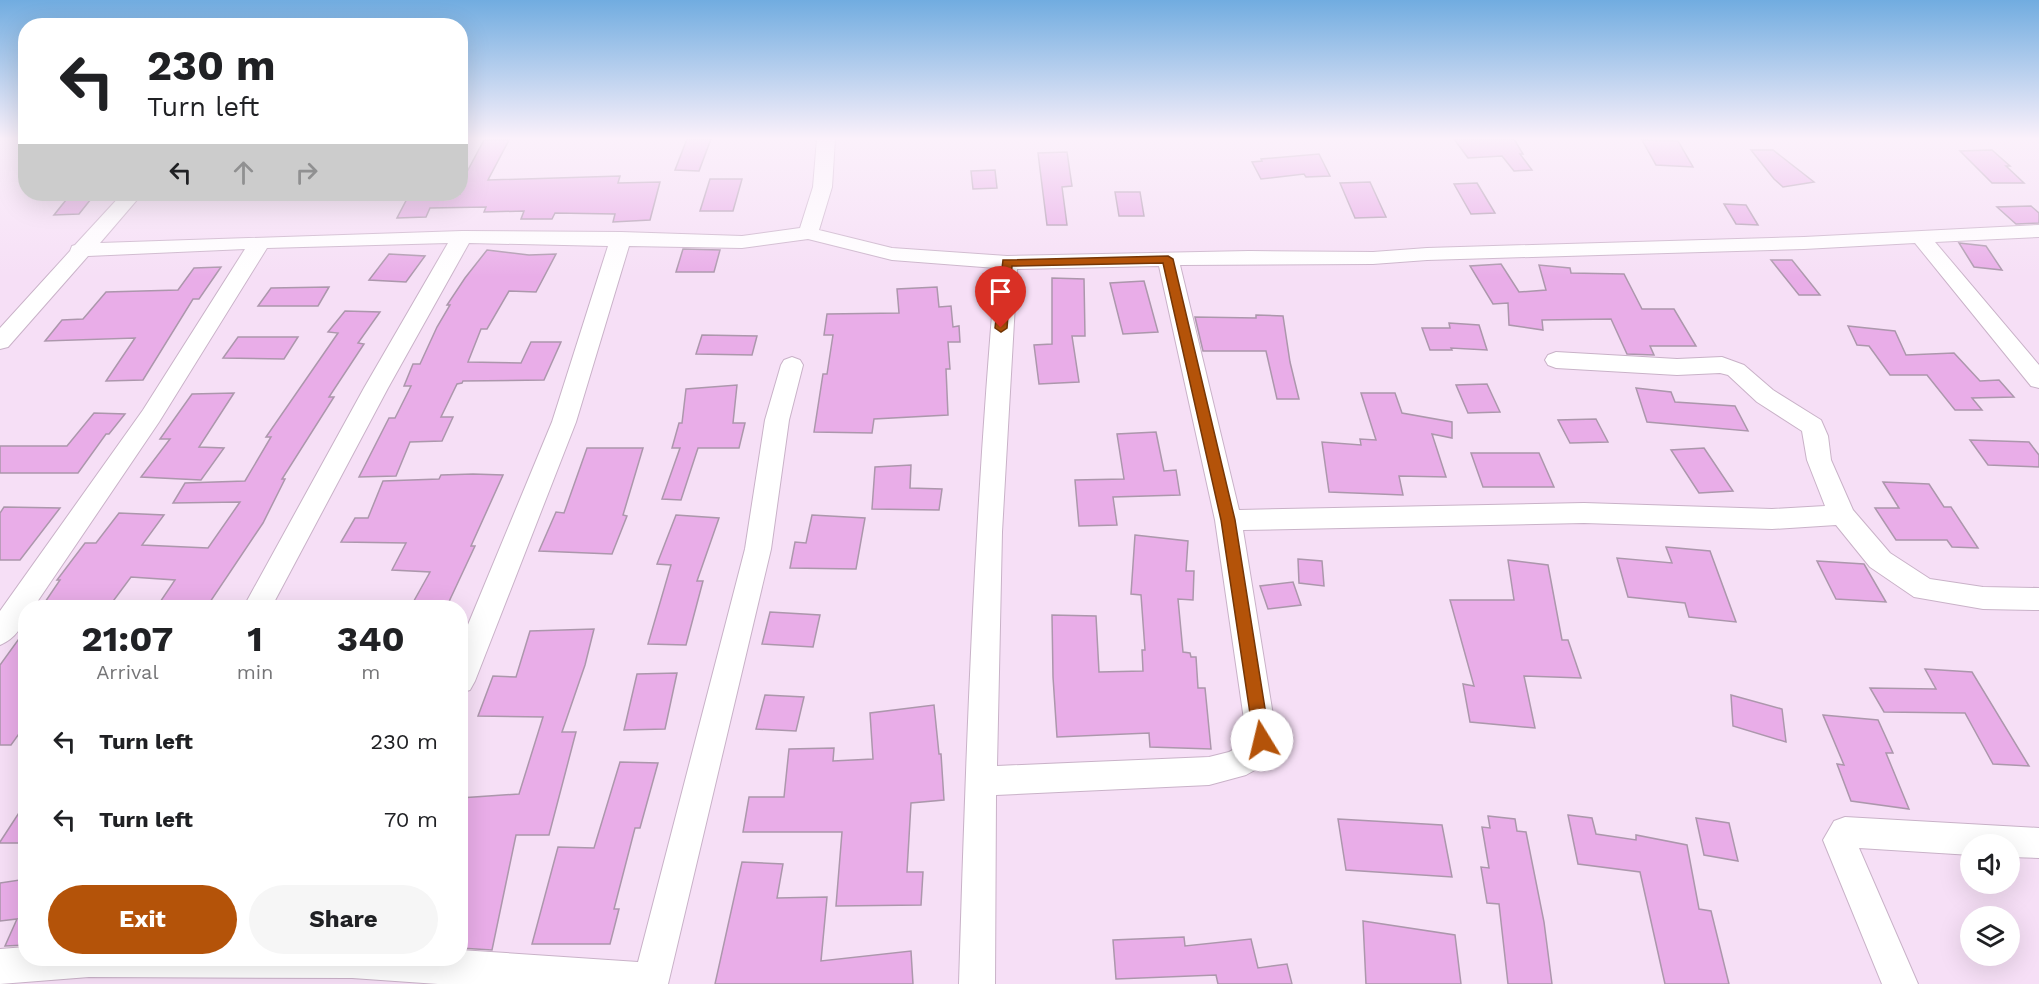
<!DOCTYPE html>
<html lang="en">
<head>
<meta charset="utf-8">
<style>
  :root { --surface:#fff; --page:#f6f6f6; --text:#202124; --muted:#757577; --accent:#b45309 }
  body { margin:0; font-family:"Work Sans",sans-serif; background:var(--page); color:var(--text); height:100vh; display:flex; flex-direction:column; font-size:22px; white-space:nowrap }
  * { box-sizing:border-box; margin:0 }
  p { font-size:20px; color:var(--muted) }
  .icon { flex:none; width:33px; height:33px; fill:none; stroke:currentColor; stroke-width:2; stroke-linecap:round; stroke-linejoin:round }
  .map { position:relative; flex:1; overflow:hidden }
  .panel { position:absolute; left:18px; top:600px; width:450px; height:366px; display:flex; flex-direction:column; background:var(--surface); border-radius:24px; box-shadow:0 6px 24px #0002 }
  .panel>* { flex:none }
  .guide { position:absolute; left:18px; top:18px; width:450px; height:183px; border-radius:24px; box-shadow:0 6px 24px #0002; background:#fff; color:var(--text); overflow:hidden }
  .controls { position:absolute; left:1960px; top:834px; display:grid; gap:12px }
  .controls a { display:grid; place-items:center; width:60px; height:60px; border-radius:50%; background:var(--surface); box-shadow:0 6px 24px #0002; font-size:30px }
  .pin { position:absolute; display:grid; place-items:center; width:51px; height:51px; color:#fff; margin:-62px -26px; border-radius:50% 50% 50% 0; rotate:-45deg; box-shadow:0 0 6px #0007 }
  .pin .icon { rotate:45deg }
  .me { position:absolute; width:66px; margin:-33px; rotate:351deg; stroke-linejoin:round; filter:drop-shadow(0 0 4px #0008) }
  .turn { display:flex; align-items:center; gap:21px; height:126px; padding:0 30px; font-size:27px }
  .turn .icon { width:78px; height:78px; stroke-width:2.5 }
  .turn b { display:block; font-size:42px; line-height:51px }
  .lanes { display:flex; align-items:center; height:57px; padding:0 30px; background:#0003; justify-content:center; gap:30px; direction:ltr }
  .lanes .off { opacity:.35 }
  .eta { display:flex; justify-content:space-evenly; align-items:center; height:102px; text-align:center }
  .eta b { font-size:36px; font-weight:700; line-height:42px }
  .cta { display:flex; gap:12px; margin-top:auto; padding:12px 30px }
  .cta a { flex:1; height:69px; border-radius:36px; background:var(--accent); color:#fff; font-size:24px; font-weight:700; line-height:69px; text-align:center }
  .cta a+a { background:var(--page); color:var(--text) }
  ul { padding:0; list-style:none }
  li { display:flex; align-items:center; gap:18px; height:78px; padding:0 30px }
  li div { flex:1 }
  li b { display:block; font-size:22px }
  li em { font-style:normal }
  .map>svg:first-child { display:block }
  .building { fill:#e9ade8; stroke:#ac97ac; stroke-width:1.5 }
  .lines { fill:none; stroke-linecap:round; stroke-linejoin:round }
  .minor-casing { stroke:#c9b2c8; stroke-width:2 }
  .minor { fill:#fff; fill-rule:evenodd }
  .route { fill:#b45309; stroke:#753606; stroke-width:1.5 }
</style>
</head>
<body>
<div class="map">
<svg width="2039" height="984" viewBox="0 0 2039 984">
  <rect width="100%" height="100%" fill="#f6dff6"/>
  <g class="building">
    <path d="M687 139H711L699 171 675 170Z"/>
    <path d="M1454 139H1514L1523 154H1520L1532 170 1514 171 1502 156 1468 158Z"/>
    <path d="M484 140H509L488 180 620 176 618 183 660 182 650 220 613 222 615 214 555 213 552 219H521L524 211 484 212 486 207 430 208 426 217 397 218 409 195 460 194V185Z"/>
    <path d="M1642 140 1678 141 1693 167 1656 165Z"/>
    <path d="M1751 150H1773L1814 182 1783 187 1774 179Z"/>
    <path d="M1992 150 2010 166H2006L2024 183H1992L1960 151Z"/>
    <path d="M1067 152 1072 186 1062 187 1067 225H1047L1038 153Z"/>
    <path d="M1319 154 1330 176 1306 177 1304 174 1261 179 1252 162 1262 161 1261 159Z"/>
    <path d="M995 170 997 188 973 189 971 171Z"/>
    <path d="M710 179H742L733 211H700Z"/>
    <path d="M1370 182 1386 217 1355 218 1340 183Z"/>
    <path d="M1477 183 1495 213 1471 214 1454 184Z"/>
    <path d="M1115 192H1140L1144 216H1119Z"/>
    <path d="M95 194 79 214 54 215 70 195Z"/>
    <path d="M1724 204 1746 205 1758 225 1736 224Z"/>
    <path d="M2031 206 2039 213V223L2016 224 1997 207Z"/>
    <path d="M1959 243 1986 246 2002 270 1974 267Z"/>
    <path d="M683 249 720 250 714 272H676Z"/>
    <path d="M487 250 529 255 556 254 536 292 509 291 487 329H481L468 362 521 363 531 342H561L544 380 463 381 462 383 457 384 441 417H453L442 441 410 442 396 476 359 477 389 418H395L411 386H404L413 364H420L437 327 450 305H447L465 278Z"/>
    <path d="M389 254 425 256 406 282 369 280Z"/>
    <path d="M1771 260H1792L1820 295H1799Z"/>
    <path d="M1501 264 1519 292 1546 290 1539 265 1570 268 1571 273 1624 274 1642 309H1674L1696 346H1650L1654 355 1627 354 1611 319 1542 320 1543 330 1509 325 1508 303 1493 304 1470 266Z"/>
    <path d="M221 267 199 299H193L143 380 106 381 135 338 45 341 62 320 83 319 106 292 178 290 194 268Z"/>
    <path d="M1052 278 1084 279 1085 336H1072L1079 382 1039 384 1034 345 1052 344Z"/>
    <path d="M1144 281 1158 332 1123 334 1110 283Z"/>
    <path d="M329 287 318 306H258L271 288Z"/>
    <path d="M937 287 939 307 951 306 953 327 959 326 960 342H948L950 369H946L948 415 874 419 872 433 814 432 823 374H827L833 335H824L827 314 899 313 897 289Z"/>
    <path d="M345 311 380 312 358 343 364 344 329 397H334L282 479H285L263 523 206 608H156L175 580 131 577 108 608H41L60 580H57L85 543H96L119 513 164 515 142 545 208 548 240 502 173 503 185 483 245 481 271 437H266L338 333 328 332Z"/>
    <path d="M1256 315 1283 316 1290 362 1299 399H1277L1266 351H1203L1195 317 1256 318Z"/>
    <path d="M1449 323 1479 325 1487 350 1451 348 1452 350H1430L1422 328H1450Z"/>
    <path d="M1848 326 1895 331 1906 355 1954 353 1980 381 1999 380 2014 397 1972 398 1982 410H1955L1927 375H1890L1869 346 1857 345Z"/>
    <path d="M702 335 757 336 752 355 696 354Z"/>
    <path d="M238 337H298L284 359 223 358Z"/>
    <path d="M1487 384 1500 412 1468 413 1456 385Z"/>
    <path d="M737 385 733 423H745L739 448H698L681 500 662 499 680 448H672L679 423H682L686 389Z"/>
    <path d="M1636 388 1671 392 1675 402 1735 406 1748 431 1647 422Z"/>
    <path d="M234 393 199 447 224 448 201 480 141 477 170 439H160L192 394Z"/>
    <path d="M1361 393H1395L1402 413 1452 422V438L1432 434 1446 477 1399 476 1403 495 1329 492 1322 442 1361 445 1360 439 1376 440Z"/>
    <path d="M94 413 125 414 109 434H106L78 473H0V446H67Z"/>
    <path d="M1596 419 1608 442 1570 443 1558 420Z"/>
    <path d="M1156 432 1164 471 1176 470 1180 495 1113 497 1117 525 1079 526 1075 480 1124 479 1117 434Z"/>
    <path d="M1970 440 2029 442 2039 455V467L1988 465Z"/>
    <path d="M587 448H643L623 515 627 516 612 554 539 551 556 512 564 513Z"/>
    <path d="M1704 448 1733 491 1699 493 1671 450Z"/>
    <path d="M1471 453H1539L1554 487H1483Z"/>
    <path d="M911 465 910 488 942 489 939 510 872 509 875 467Z"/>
    <path d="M473 474 503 475 471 546H475L446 608H410L430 572 392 570 406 543 341 542 355 518H368L383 481 439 479 441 475Z"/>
    <path d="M1883 482 1929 484 1944 507H1951L1978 548 1952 547 1947 540H1896L1875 508H1899Z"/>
    <path d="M4 507 60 508 20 560H0V513Z"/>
    <path d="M676 515 719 518 697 581H703L686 645 648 644 671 565 657 564Z"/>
    <path d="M812 515 865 518 856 569 790 568 795 542 806 543Z"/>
    <path d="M1135 535 1188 541 1186 571H1194L1193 600 1178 599 1183 652 1190 653 1191 657H1196L1198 688H1205L1211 749 1150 747 1149 733 1057 737 1053 677 1052 615 1096 616 1099 672 1143 671 1142 650H1145L1141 595 1131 594Z"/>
    <path d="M1666 547 1710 551 1736 622 1689 617 1685 603 1628 597 1617 558 1672 563Z"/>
    <path d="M1298 559 1322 561 1324 586 1299 583Z"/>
    <path d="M1508 560 1548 565 1562 640H1568L1581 678 1524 676 1535 728 1470 722 1463 684 1474 686 1450 600H1514Z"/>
    <path d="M1817 561 1864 564 1886 602 1836 599Z"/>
    <path d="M1293 582 1301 605 1268 609 1260 586Z"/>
    <path d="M770 612 820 615 813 647 762 644Z"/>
    <path d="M26 629V724L11 745H0V665Z"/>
    <path d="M594 629 585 665 562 732H576L549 835H516L492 950 460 948V798L519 794 543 717 478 716 493 676 516 677 530 631Z"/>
    <path d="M1925 669 1972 672 2029 766 1993 764 1965 713 1884 712 1870 688 1936 689Z"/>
    <path d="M677 673 665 729 624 730 637 674Z"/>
    <path d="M765 695 804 697 796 731 756 729Z"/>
    <path d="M1731 695 1782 709 1786 742 1733 726Z"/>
    <path d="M934 705 939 754H941L944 800 911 803 907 872H923L921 905 836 906 842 832H743L749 797H784L789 749 834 748 833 761 873 759 870 713Z"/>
    <path d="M1823 715 1878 720 1893 753H1886L1909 809 1851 801 1837 764 1844 765Z"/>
    <path d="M620 762 658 763 640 828H635L614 909H619L610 944H532L558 847 594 848Z"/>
    <path d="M26 802V843H0V842Z"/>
    <path d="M1568 815 1592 818 1596 834 1636 840V835L1687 845 1699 909 1711 911 1729 984H1665L1640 872 1578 864Z"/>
    <path d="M1488 816 1515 819 1517 831 1526 832 1544 922 1552 984H1508L1499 904 1487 903 1481 867 1489 868 1482 827 1490 828Z"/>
    <path d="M1696 818 1729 823 1738 861 1704 855Z"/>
    <path d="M1338 819 1442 825 1452 877 1346 870Z"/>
    <path d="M742 862 783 864 777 898 827 897 821 961 911 951 913 984H715Z"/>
    <path d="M26 879V945L5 946 17 919 0 921V883Z"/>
    <path d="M1363 921 1455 935 1461 984H1366Z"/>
    <path d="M1184 937 1185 946 1251 939 1258 968 1287 964 1292 984H1218L1216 975 1116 979 1113 940Z"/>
  </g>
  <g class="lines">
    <defs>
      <g id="minor">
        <path d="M817 139H835L832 187 819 230 892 248 1007 256 1249 251 1373 252 1427 248 1804 237 2039 225V237L1935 242 2039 365V388L2031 386 1915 243 1804 249 1427 260 1373 264 1180 265 1239 510 1584 503 1772 509 1825 506 1807 460 1802 431 1757 402 1728 375 1720 373 1677 375 1556 368 1548 365 1545 360 1548 355 1556 352 1677 359 1722 357 1744 365 1773 390 1821 420 1828 436 1831 460 1853 510 1890 553 1930 579 1983 587 2039 588V610L1983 609 1914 597 1870 567 1836 525 1772 529 1584 523 1243 530 1277 740 1269 762 1246 775 1209 785 996 795 995 984H959C966 745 975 506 996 268L892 260 808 239 742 248 629 246 576 422 475 681 470 690 460 693V644L552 422 608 246 469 243 388 388 271 608H243L364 388 448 243 267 248 159 422 33 608H26C26 624 15 639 0 645V611L143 410 245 249 88 256 8 347 0 349V328L70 251 72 246 75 245 122 194H142L100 243 462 231 621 232 742 236 800 228 813 187ZM1159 266 1215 520 1247 740 1246 743 1229 752 1209 757 997 766 1002 532 1017 269Z"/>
        <path d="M792 357 800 360 803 365 789 420 771 549 668 984H438L352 978 89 977 0 984V949L26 947V958H460V950L638 962 745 549 765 420 781 365 784 360Z"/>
        <path d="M1845 817 2039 828V858L2010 857V844H1971V855L1859 848 1918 984H1882L1823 840 1834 821Z"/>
      </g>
    </defs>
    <use href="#minor" class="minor-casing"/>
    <use href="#minor" class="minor"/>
  </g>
  <linearGradient id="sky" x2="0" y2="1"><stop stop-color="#71ace0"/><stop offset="0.5" stop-color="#fbf1fb"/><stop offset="1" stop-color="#fbf1fb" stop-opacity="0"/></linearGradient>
  <rect width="2039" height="277" fill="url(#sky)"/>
  <path class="route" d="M1168 256 1173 259 1235 520 1270 740 1268 745 1262 747 1256 745 1254 740 1221 520 1163 263 1012 266 1007 328 1001 332 995 328 1003 260Z"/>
</svg>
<div class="controls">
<a><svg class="icon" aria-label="sound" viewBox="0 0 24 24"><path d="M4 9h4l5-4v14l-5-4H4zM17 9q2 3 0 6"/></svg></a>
<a><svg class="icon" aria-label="layers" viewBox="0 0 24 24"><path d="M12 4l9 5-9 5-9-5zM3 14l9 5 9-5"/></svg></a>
</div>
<div class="pin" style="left:1001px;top:328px;background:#d93025"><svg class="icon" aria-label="arrive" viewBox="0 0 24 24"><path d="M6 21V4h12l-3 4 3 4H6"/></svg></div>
<svg class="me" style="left:1262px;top:740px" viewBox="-20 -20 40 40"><circle r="19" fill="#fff"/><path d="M0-13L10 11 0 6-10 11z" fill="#b45309"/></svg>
<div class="guide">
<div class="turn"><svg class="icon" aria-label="left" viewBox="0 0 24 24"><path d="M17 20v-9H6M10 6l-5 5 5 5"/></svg><div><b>230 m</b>Turn left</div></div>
<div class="lanes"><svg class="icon" aria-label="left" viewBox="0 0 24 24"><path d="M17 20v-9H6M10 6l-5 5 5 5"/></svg><svg class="icon off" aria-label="ahead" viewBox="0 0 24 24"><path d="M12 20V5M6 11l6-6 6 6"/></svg><svg class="icon off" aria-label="right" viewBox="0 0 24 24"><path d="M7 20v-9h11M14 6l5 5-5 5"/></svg></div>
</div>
<section class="panel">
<div class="eta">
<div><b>21:07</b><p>Arrival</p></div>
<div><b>1</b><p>min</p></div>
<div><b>340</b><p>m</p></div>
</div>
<ul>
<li><svg class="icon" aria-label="left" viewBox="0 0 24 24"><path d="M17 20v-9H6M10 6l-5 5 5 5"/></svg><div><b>Turn left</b></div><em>230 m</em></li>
<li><svg class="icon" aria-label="left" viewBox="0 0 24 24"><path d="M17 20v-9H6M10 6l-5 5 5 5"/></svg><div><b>Turn left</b></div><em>70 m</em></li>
</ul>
<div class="cta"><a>Exit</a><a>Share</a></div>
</section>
</div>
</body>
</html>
